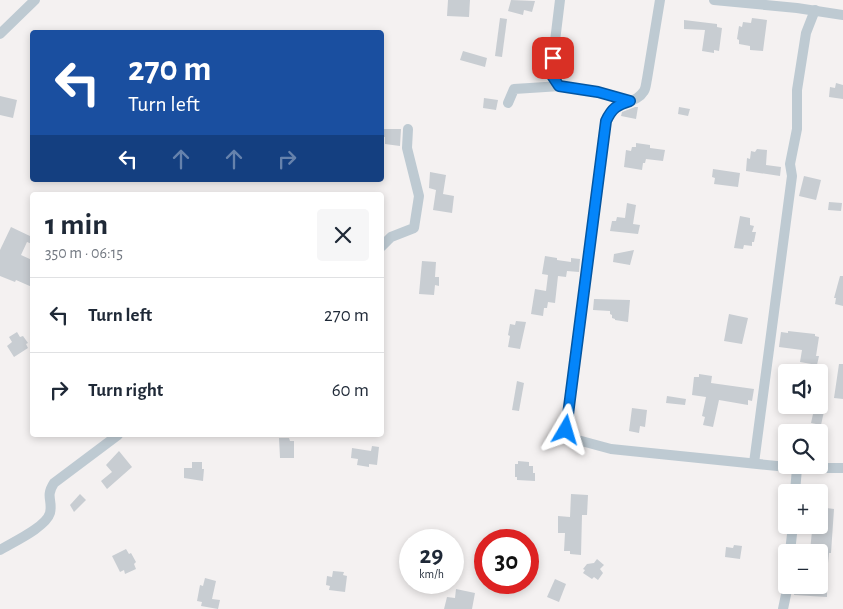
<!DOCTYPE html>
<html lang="en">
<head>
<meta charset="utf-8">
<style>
  :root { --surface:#fff; --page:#f6f6f7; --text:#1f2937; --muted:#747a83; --line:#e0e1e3 }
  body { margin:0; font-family:"Alegreya Sans",sans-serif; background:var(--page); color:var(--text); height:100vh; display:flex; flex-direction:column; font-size:19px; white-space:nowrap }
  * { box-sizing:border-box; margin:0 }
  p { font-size:16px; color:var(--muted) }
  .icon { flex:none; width:28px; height:28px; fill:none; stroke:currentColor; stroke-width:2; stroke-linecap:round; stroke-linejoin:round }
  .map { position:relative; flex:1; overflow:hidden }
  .sheet { position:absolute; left:30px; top:192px; width:354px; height:245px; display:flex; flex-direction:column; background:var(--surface); border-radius:5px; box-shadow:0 2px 8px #0003 }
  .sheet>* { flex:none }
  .banner { position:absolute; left:30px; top:30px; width:354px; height:152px; border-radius:5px; box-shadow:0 2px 8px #0003; background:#1a4fa0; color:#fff; overflow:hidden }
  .fabs { position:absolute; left:778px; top:364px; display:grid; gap:10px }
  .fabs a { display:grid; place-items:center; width:50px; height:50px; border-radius:5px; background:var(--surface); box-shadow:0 2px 8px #0003; font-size:25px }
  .speed { position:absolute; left:399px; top:529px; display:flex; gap:10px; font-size:25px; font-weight:700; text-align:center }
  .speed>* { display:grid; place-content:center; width:65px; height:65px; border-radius:50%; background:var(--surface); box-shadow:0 2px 8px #0003; line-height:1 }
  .speed small { font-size:12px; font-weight:400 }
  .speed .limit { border:8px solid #d22; background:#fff; color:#111 }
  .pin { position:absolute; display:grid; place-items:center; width:42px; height:42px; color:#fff; margin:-21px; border-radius:10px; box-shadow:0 2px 8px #0006 }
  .me { position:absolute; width:55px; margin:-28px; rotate:7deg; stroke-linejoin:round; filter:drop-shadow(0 0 4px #0008) }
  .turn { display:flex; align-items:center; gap:18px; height:105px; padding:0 15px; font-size:22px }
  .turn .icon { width:65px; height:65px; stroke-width:2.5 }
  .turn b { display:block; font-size:35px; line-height:42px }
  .lanes { display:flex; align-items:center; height:48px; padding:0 15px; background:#0003; justify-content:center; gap:25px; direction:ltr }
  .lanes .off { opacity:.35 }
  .round { display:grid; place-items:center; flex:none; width:52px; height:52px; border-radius:5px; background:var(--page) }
  .overview { display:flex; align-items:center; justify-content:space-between; height:85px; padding:0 15px }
  h1 { font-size:30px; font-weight:700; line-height:38px }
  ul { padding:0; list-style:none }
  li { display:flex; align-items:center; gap:15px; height:75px; padding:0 15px; border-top:1px solid var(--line) }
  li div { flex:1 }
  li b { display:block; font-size:19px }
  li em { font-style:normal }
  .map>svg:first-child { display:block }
  .building { fill:#c8cdd2 }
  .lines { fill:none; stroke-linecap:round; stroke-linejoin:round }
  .minor { stroke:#becad2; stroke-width:10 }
  .route-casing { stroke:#0356a2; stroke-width:12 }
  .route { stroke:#0485fa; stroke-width:9 }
</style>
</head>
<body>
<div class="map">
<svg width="843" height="609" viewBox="0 0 843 609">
  <rect width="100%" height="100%" fill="#f4f1f1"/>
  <g class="building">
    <path d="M448 0H470L469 17 447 16Z"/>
    <path d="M511 0 535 1 532 12 524 10 523 15 508 11Z"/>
    <path d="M500 18 507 19 502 57 495 56Z"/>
    <path d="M752 18 767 20 763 51 750 50V46L739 44V40L737 39 739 26 742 27 743 22 751 23Z"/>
    <path d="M684 20 717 24V27L722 28 719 51 714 50V53L702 51 705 30 684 29Z"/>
    <path d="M463 51 487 58 485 67 460 60Z"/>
    <path d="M836 83 843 85V99L829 97 830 87 835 88Z"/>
    <path d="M0 96 17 100 13 118 0 115Z"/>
    <path d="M484 98 498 100 496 110 483 108Z"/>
    <path d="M635 107H638L636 119 621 116 622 112Z"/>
    <path d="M679 107 690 109 688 116 678 114Z"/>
    <path d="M381 129H401L400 146 385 144V137H381Z"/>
    <path d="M636 143 650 145V148L665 150 663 161 646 159 645 163H643L642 170 624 167 626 150 631 151 632 147H636Z"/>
    <path d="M757 149 767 150 766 165 781 167 780 176 746 171 747 158 750 159 751 151 755 152Z"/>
    <path d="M713 169 740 173 738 187 714 184 715 178 712 177Z"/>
    <path d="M430 172 446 175 443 194 454 196 452 213 433 210 436 190 429 188Z"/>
    <path d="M804 176 821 180 816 200 799 196Z"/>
    <path d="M829 202 842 203 841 211 828 210Z"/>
    <path d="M627 203 636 205 633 224 640 225 638 234 610 231 612 221H616L617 217 625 218Z"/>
    <path d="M740 216 750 218V225L754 226 752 232H756L754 242H752V246L744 245 743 249 734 248Z"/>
    <path d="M11 227 32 237V244L27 242 21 255 32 260V287L16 280 15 282 0 276V250Z"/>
    <path d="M634 250 630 265 613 262 614 254Z"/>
    <path d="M545 256 557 258V260L571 262V258L580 259 579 272 567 271 566 277 558 276 555 303 548 302 547 308H544L543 316 531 314 535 289 546 291 548 275 542 274Z"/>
    <path d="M422 261 436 262 435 277H439V286L435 285 434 295 419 294Z"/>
    <path d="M840 276H843V306L835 304 836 298H834Z"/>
    <path d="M594 299 630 300 628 322 615 320V319L612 318V315L610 314V311L593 310Z"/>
    <path d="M729 314 748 318 742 344 724 341Z"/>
    <path d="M516 321 526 322 520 349 508 347 510 336 508 335 510 324 515 325Z"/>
    <path d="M788 331 815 334V336L819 337 816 356H819L817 365 800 362 802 350 779 347 781 332 788 333Z"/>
    <path d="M17 332 20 337 23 336 28 343 26 344 28 348 14 357 7 346 12 342 9 337Z"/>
    <path d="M839 364H843V399L834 398Z"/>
    <path d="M699 374 712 376 711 383 754 389 752 401 748 400V405L719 400 713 427 703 425 705 417 702 416 706 397 692 395 694 377H699Z"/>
    <path d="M517 381 524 383 519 411 512 410Z"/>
    <path d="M667 396 686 399 685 405 666 403Z"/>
    <path d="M815 405 825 407 821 425 811 423Z"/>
    <path d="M632 408 647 410 645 427 640 426 639 433 629 431Z"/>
    <path d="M279 438H289L290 441H294V458H280Z"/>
    <path d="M372 446 379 447 377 465 369 464V467L357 465 358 459 351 458 352 448 371 451Z"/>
    <path d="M119 451 132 467 107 489 101 481 112 472 106 465Z"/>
    <path d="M518 461 529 462V466H533V473H535V481L517 480V477H515V464H518Z"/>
    <path d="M192 462H202V469H204L203 481 184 478V468H192Z"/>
    <path d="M80 494 86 500 74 512 70 505Z"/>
    <path d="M571 494 588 495 587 515H582L581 555 570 554V551H564L565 533H558V516L570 517Z"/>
    <path d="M819 507 834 509 831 553H829L827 573V597L794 595 795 585H819V552L810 551 812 531H815V525H819Z"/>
    <path d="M734 545 742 546 740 559 725 557 726 547 733 548Z"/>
    <path d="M126 549 129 554 131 553 136 562 134 564 136 569 125 574 124 570 120 572 112 556Z"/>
    <path d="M597 559 604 565 600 569 603 573 598 580 594 577 592 579 583 573 585 570 583 569 587 564 594 563Z"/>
    <path d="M333 571 344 572 343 575 347 576 345 592 329 590 330 586 326 585 327 576 332 577Z"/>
    <path d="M205 578 216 581 212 599 220 600 218 609 201 606 202 602 197 601 200 585 203 586Z"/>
    <path d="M555 579 566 584 559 602 547 597Z"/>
    <path d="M456 589 475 593 472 609H444L447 597 455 598Z"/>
  </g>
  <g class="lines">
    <g class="minor">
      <path d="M560 0 551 74 559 86 598 92 630 101"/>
      <path d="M660 0 647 79C646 83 646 88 644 91 634 107 617 96 606 121L566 430 574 439 611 449 797 468"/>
      <path d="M714 0 797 8 843 15"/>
      <path d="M0 34 35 0"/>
      <path d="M508 103 514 89 561 86"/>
      <path d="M381 247 391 237 414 228 419 196 407 148 408 129"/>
      <path d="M754 463 792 176 790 164 797 129V90L806 33 815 10"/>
      <path d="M795 492 797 468H843"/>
      <path d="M0 550C13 542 46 527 50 513 53 500 45 497 54 483L118 435"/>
      <path d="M790 552 793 525"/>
      <path d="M783 609 788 585"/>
    </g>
  </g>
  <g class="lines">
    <defs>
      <path id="route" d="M553 58 551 74 559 86 598 92 630 101C617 105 612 108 606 121L566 430"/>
    </defs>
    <use href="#route" class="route-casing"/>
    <use href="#route" class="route"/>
  </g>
</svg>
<div class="fabs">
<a><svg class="icon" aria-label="sound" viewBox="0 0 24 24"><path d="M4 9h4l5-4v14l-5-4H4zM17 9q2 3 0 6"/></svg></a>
<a><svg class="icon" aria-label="search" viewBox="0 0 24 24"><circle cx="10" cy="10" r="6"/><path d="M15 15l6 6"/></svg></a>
<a>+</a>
<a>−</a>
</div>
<div class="speed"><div>29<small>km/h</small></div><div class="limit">30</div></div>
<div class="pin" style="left:553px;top:58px;background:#d93025"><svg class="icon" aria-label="arrive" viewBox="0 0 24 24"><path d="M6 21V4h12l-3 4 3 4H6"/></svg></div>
<svg class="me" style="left:566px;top:430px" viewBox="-20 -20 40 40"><path d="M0-17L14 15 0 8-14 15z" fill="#0485fa" stroke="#fff" stroke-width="4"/></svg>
<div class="banner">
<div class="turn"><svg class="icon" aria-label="left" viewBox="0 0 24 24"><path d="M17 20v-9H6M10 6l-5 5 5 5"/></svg><div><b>270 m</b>Turn left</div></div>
<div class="lanes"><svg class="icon" aria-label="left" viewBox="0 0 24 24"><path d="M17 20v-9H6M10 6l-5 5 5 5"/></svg><svg class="icon off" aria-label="ahead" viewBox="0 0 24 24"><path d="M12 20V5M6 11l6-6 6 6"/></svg><svg class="icon off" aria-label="ahead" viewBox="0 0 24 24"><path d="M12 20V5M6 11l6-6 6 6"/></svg><svg class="icon off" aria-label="right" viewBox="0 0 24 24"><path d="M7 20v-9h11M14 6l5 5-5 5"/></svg></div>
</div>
<section class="sheet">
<div class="overview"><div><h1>1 min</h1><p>350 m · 06:15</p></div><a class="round"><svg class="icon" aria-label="close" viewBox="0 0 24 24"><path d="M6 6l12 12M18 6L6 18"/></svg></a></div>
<ul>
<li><svg class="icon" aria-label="left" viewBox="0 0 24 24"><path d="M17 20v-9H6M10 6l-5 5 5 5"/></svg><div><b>Turn left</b></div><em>270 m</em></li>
<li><svg class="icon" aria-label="right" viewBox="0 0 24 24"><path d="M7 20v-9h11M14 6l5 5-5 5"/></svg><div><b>Turn right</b></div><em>60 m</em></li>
</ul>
</section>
</div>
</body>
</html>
